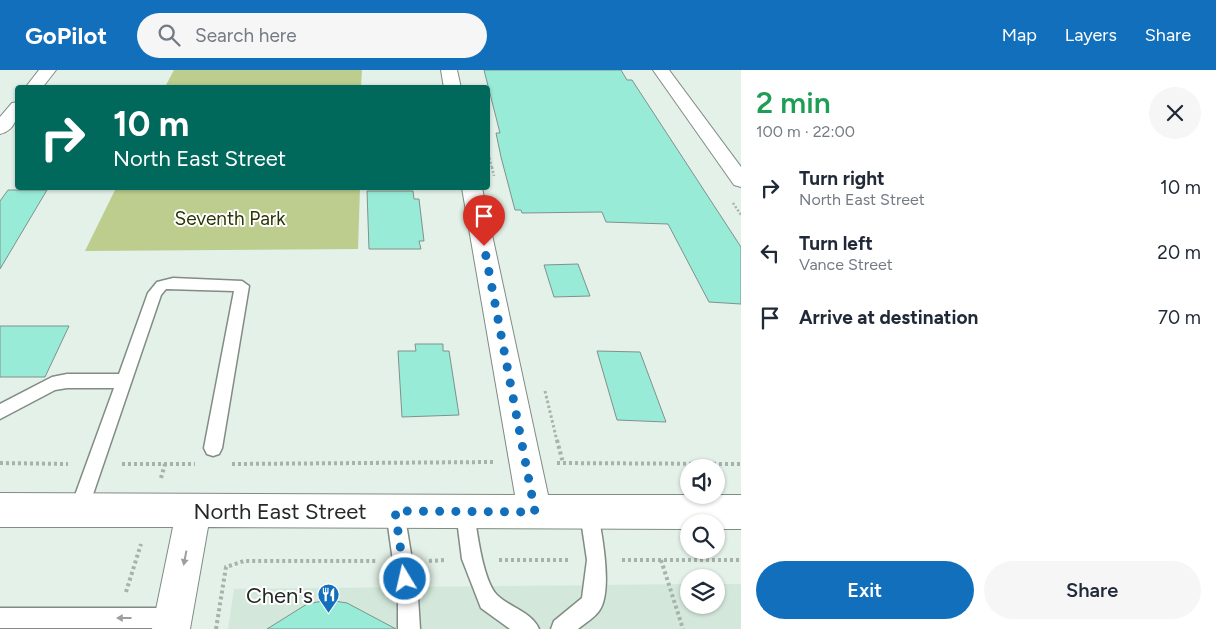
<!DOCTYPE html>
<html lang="en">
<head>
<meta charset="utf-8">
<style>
  :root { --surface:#fff; --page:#f6f6f7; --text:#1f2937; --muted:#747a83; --accent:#126fbc }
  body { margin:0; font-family:Figtree,sans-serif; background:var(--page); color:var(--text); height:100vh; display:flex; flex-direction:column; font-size:19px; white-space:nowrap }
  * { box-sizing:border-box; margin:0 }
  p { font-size:16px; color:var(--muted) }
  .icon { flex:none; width:28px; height:28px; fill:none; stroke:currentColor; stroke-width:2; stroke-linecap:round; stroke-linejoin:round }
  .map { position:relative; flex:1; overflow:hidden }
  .drawer { display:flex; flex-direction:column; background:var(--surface); width:475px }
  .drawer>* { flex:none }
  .guide { position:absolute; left:15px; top:15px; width:475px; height:105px; border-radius:5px; box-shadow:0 1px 4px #0004; background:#00695c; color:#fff; overflow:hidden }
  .controls { position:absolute; left:680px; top:389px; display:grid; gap:10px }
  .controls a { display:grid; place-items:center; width:45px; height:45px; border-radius:50%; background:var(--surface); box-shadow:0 1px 4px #0004; font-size:25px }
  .pin { position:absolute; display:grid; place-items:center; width:42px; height:42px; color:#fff; margin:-51px -21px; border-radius:50% 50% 50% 0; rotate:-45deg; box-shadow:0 0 5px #0007 }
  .pin .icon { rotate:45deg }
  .me { position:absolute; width:55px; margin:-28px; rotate:351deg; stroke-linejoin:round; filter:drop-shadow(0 0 4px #0008) }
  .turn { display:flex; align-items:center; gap:18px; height:105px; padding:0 15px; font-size:22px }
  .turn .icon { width:65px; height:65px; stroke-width:2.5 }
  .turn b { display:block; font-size:35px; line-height:42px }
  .round { display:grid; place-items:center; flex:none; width:52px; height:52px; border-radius:26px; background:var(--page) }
  .headline { display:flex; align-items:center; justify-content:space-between; height:85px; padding:0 15px }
  h1 { font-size:30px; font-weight:600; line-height:38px; color:#1e9e55 }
  .button { display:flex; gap:10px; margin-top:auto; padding:10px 15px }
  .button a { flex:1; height:58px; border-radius:30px; background:var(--accent); color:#fff; font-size:20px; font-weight:600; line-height:58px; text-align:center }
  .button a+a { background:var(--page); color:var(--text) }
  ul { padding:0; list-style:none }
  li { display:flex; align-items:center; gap:15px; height:65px; padding:0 15px }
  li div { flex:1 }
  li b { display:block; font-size:19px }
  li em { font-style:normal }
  header { display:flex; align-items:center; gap:30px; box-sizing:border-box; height:70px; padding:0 25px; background:var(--accent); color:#fff }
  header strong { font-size:24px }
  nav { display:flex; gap:28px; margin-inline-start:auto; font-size:18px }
  .search { width:350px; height:45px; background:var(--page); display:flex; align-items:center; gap:12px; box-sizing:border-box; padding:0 18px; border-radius:28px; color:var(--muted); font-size:19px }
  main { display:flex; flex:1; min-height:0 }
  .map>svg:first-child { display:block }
  .built { fill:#d3e8db }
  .green { fill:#bccd8e }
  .building { fill:#98ebd6; stroke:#81918c }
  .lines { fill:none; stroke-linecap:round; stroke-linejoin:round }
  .service-casing { stroke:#808c84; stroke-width:3 }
  .minor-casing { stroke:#808c84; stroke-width:2 }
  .path-far3 { stroke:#a7b2ab; stroke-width:2; stroke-dasharray:2 2; stroke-linecap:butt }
  .path-far2 { stroke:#a7b2ab; stroke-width:2.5; stroke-dasharray:2 2; stroke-linecap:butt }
  .path-far1 { stroke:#a7b2ab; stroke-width:3; stroke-dasharray:2.5 2.5; stroke-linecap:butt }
  .path { stroke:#a7b2ab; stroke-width:4; stroke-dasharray:3 3; stroke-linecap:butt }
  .service { fill:#fff; fill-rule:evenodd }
  .minor { fill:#fff; fill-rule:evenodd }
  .oneway { fill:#9c9f9d }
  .route { stroke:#126fbc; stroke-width:9; stroke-dasharray:0 16.2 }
  .labels { text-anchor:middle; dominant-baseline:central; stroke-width:4; stroke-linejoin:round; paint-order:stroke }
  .park-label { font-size:19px; fill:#2c3504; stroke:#fff }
  .near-street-label { font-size:22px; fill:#242926; stroke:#fff }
  .near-poi-label { font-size:22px; fill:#242926; stroke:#fff; text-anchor:end }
</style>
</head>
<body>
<header>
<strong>GoPilot</strong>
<div class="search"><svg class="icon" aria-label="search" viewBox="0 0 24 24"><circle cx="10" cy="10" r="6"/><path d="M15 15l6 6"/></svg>Search here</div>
<nav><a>Map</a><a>Layers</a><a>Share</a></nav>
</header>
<main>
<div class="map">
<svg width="741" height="559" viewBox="0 0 741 559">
  <rect width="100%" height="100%" fill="#e3f1e8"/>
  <path class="built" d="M689 514V535H716V514H741V559H228L234 519Z"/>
  <g class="green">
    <path d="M174 0H362L361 17H165Z"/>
    <path d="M116 118H360L358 179 85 181Z"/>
  </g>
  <g class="building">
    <path d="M484 0H621L627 10H632L741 177V234L709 232 668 154 606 152 602 142 522 143 521 140H515L501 87 496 63H500Z"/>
    <path d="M8 120H47L0 199V131Z"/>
    <path d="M367 121H413L414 129H419L424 171H419L421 179H369Z"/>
    <path d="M578 194 590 226 554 227 544 195Z"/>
    <path d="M0 256H69L45 307H0Z"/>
    <path d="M415 274H443V281H449L459 345 402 347 398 281H416Z"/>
    <path d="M597 281 640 282 666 352 617 350Z"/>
    <path d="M328 530 347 533 396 559H267L307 534Z"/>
  </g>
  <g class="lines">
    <defs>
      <g id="service">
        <path d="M173 208 242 211 249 216 222 378 219 384 213 386 207 384 204 378 234 221 166 219 161 225 88 439 86 445 79 448 72 445 70 439 114 318H67L55 320 0 349V334L52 307 67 304H119L148 223 157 212Z"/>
        <path d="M395 432 402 434 404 441 418 527 420 559H398V527L386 441 388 434Z"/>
        <path d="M465 433 472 435 474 442C477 462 483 511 497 525 509 537 532 542 539 559H510L481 538 462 489 456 442 458 435Z"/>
        <path d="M589 434 596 436 598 443C602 465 613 522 599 541 594 548 585 553 578 559H551L554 551 582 528 587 490 580 443 582 436Z"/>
        <path d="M0 538H173L180 541 183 548 180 555 173 558H0Z"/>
      </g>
      <g id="minor">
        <path d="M39 0H56L42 18H25Z"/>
        <path d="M441 0H457L461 18H444Z"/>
        <path d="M653 0H669L741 97V117L734 115Z"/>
        <path d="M18 32C18 46 16 60 0 64V47L12 33Z"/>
        <path d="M462 118H482L548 425H741V459H716V452H689V459L208 457 190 559H152L173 457H0V423L515 425Z"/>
      </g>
    </defs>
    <use href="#service" class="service-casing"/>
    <use href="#minor" class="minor-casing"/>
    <path class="path-far3" d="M488 80 492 98"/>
    <g class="path-far2">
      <path d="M492 97 494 106"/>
      <path d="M733 133 741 145"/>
    </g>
    <path class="path-far1" d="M545 321 557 371"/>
    <g class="path">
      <path d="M557 370 563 393"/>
      <path d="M0 393 68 394"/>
      <path d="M557 393 741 394"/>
      <path d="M122 394H195"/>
      <path d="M232 394 493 392"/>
      <path d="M161 408 165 394"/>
      <path d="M499 490H571"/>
      <path d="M622 490H741"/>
      <path d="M661 490 683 559"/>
      <path d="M429 491 446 490"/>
      <path d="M126 522 141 474"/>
      <path d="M216 559 226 497 244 491H376"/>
    </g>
    <use href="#service" class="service"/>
    <use href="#minor" class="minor"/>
  </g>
  <defs><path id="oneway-solid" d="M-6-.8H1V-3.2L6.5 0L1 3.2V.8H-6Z" transform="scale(1.25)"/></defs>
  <g class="oneway">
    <use href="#oneway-solid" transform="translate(185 488) rotate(101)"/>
    <use href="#oneway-solid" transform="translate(124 548) rotate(-180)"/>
  </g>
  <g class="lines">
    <path class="route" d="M405 509 395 441 535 442 484 176"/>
  </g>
  <defs>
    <symbol id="restaurant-pin" viewBox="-11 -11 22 30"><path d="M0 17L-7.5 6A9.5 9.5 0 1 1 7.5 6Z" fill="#126fbc" stroke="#fff"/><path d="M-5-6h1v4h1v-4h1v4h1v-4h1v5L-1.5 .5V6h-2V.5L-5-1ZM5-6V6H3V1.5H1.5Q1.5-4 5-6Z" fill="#fff"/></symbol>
  </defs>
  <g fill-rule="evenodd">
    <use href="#restaurant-pin" x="316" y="512" width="25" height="34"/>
  </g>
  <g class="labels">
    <g class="park-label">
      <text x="230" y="148">Seventh Park</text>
    </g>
    <g class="near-street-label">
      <text x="280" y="441">North East Street</text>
    </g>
    <g class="near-poi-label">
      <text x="313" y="525">Chen's</text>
    </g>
  </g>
</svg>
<div class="controls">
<a><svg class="icon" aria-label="sound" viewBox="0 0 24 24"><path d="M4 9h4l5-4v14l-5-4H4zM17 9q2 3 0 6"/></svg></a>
<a><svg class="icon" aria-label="search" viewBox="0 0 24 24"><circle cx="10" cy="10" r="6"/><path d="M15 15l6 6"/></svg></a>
<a><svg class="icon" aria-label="layers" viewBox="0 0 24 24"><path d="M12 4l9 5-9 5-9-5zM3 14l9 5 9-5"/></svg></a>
</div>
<div class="pin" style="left:484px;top:176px;background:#d93025"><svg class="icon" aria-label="arrive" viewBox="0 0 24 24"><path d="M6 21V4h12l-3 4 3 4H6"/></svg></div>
<svg class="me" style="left:405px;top:509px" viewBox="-20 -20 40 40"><circle r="17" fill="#126fbc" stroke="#fff" stroke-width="3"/><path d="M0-11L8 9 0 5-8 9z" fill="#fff"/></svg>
<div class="guide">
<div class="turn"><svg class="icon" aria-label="right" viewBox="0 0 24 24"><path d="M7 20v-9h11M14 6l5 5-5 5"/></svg><div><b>10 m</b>North East Street</div></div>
</div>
</div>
<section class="drawer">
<div class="headline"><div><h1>2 min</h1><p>100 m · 22:00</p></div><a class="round"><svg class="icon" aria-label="close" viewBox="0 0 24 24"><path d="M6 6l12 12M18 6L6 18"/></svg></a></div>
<ul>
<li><svg class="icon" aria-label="right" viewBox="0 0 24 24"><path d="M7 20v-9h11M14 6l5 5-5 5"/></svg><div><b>Turn right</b><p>North East Street</p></div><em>10 m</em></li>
<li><svg class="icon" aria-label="left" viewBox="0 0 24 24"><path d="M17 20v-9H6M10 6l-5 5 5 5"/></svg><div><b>Turn left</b><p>Vance Street</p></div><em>20 m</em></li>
<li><svg class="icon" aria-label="arrive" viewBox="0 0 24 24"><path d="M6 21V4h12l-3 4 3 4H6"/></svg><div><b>Arrive at destination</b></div><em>70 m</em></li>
</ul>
<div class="button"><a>Exit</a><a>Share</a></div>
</section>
</main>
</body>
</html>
